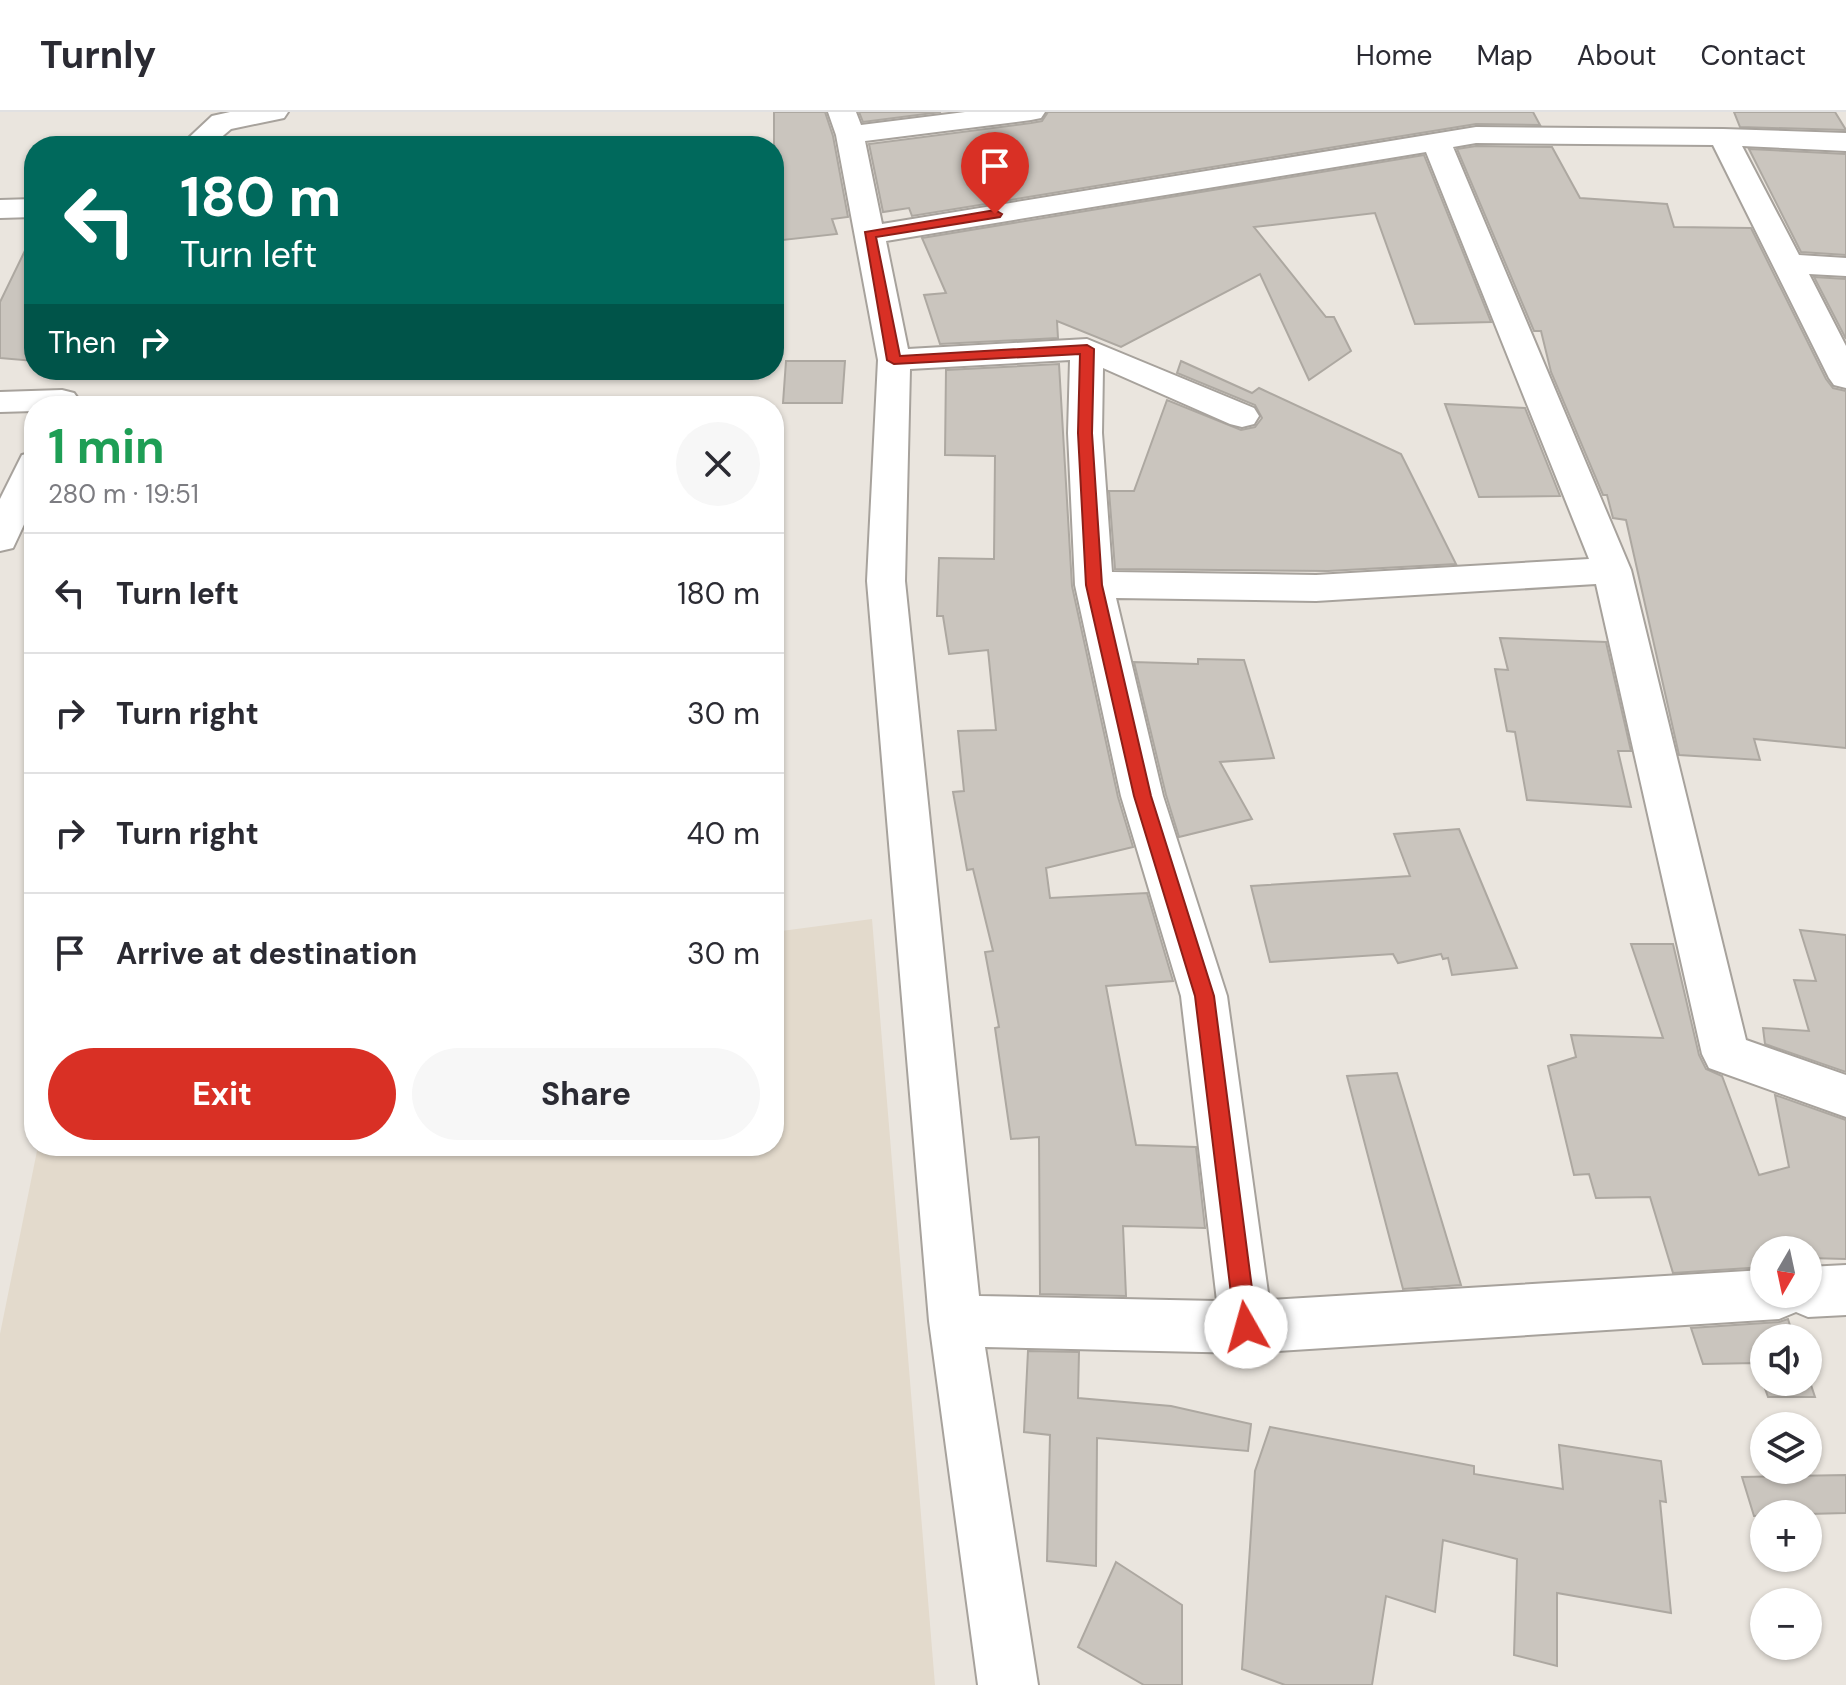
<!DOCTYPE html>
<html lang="en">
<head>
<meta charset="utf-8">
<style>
  :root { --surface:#fff; --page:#f7f7f7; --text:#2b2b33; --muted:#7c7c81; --line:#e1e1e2; --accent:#d93025 }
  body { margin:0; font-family:"DM Sans",sans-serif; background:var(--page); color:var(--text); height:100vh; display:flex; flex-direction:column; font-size:30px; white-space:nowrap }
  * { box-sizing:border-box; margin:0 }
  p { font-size:26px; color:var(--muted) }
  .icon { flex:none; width:44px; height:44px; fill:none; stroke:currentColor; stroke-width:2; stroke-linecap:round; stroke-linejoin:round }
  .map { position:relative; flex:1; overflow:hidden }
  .side { position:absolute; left:24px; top:284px; width:760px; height:760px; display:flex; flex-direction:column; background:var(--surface); border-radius:32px; box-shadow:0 2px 6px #0004 }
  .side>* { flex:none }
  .banner { position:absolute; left:24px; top:24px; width:760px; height:244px; border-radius:32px; box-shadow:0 2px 6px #0004; background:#00695c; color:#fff; overflow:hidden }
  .needle { width:52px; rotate:189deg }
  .tools { position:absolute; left:1750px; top:1124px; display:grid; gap:16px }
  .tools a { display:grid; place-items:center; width:72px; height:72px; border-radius:50%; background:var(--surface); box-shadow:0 2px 6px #0004; font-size:40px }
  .pin { position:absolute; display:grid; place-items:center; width:68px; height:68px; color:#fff; margin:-82px -34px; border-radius:50% 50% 50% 0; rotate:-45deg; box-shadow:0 0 8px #0007 }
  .pin .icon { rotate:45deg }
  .me { position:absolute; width:88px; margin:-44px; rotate:353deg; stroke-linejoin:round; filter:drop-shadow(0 0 6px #0008) }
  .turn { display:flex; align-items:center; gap:28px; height:168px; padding:0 24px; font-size:36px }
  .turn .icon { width:104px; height:104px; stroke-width:2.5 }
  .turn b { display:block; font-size:56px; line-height:68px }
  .then { display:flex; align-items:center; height:76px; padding:0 24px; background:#0003; gap:16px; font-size:30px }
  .round { display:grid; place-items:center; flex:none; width:84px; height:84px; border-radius:42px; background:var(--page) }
  .head { display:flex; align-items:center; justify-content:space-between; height:136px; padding:0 24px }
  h1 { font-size:48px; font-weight:700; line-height:60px; color:#1e9e55 }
  .button { display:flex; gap:16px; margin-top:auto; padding:16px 24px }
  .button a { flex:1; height:92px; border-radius:48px; background:var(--accent); color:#fff; font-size:32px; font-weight:700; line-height:92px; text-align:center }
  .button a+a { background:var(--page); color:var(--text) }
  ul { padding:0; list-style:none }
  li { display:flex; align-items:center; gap:24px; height:120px; padding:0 24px; border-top:2px solid var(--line) }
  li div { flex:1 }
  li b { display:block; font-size:30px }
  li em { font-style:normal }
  header { display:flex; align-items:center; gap:48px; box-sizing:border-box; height:112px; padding:0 40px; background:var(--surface); border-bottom:2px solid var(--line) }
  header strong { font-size:38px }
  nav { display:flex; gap:44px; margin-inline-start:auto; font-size:28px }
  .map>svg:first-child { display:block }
  .built { fill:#e3dacc }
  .building { fill:#cac5be; stroke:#ada8a1; stroke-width:2 }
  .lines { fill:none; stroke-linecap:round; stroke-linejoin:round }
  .street-casing { stroke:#a7a29c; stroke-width:4 }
  .street { fill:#fff; fill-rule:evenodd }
  .route { fill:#d93025; stroke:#8d1f18; stroke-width:2 }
</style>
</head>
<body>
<header>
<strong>Turnly</strong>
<nav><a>Home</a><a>Map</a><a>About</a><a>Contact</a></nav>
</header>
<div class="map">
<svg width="1846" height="1573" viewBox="0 0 1846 1573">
  <rect width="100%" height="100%" fill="#eae5de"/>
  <path class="built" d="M872 807 935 1573H0V1222L38 1034H774V820Z"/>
  <g class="building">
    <path d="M774 0H825L833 24 848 105 832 107 837 122 774 129Z"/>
    <path d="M859 0H941L863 10Z"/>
    <path d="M1048 0H1533L1540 13 1476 12 912 104 909 96 883 100 869 32 1031 11 1042 9Z"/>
    <path d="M1734 0H1835L1846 18 1740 15Z"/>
    <path d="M1476 34 1552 35 1580 86 1667 92 1674 115 1751 116 1826 267 1833 276 1846 279V636L1754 627 1760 648 1679 643 1626 408 1613 406 1607 383H1603L1551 260 1541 219H1534L1457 37Z"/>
    <path d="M1749 37 1846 42V143L1801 140Z"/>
    <path d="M1424 43 1491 210 1415 212 1375 101 1254 115 1326 205H1334L1351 239 1309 268 1260 162 1121 235 1057 209 1058 226 940 232 924 183 946 181 922 126Z"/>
    <path d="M34 120V249L0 246V190Z"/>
    <path d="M1814 165 1846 167V227Z"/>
    <path d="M786 249H845L842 291H783Z"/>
    <path d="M1181 249 1252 281 1259 276 1401 342 1456 452 1328 459 1115 457 1109 379H1134L1167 288 1241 318 1255 315 1262 306 1255 293 1177 261Z"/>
    <path d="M1059 252 1072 474 1118 685 1133 735 1046 756 1050 786 1147 781 1173 869 1106 874 1136 1033 1196 1035 1205 1116 1123 1114 1126 1184 1040 1182 1039 1025 1011 1027 995 916 999 915 985 840 993 839 973 757 967 758 953 680 964 679 958 619 996 618 988 538 949 542 943 504H937L939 446 994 447 995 344 945 343 946 258Z"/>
    <path d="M1445 292 1525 296 1560 384 1479 385Z"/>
    <path d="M1500 526 1606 530 1631 639H1618L1631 695 1527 688 1515 620 1507 619 1495 557 1508 558Z"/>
    <path d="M1198 547 1244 548 1274 646 1220 650 1252 707 1179 725 1166 683 1134 550 1198 552Z"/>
    <path d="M1459 717 1517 856 1452 863 1448 846 1443 847 1441 842 1398 851 1393 842 1270 850 1251 774 1410 764 1394 722Z"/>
    <path d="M1800 818 1846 823V960L1765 932 1763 916 1809 919 1794 868 1816 869Z"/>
    <path d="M1631 832H1673L1699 943 1706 957 1722 964 1759 1063 1789 1055 1775 983 1846 1008V1147L1808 1146V1138H1764V1155L1673 1161 1650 1085 1596 1086 1589 1062 1574 1063 1548 954 1576 945 1571 923 1663 926Z"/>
    <path d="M1397 961 1461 1173 1403 1177 1347 964Z"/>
    <path d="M1788 1207 1794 1226H1764V1270H1808V1264L1815 1285H1768L1756 1251 1703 1252 1691 1216 1779 1210Z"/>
    <path d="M1028 1239 1079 1240 1078 1286 1171 1294 1251 1312 1248 1339 1097 1326 1096 1454 1047 1449 1050 1323 1024 1320Z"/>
    <path d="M1270 1315 1474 1354V1362L1563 1377 1559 1333 1661 1349 1666 1390 1660 1389 1671 1501 1557 1481V1554L1514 1543 1517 1447 1443 1428 1435 1500 1386 1484 1372 1573H1285L1242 1557 1255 1359Z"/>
    <path d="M1846 1363V1401L1808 1402 1754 1404 1742 1365Z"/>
    <path d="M1116 1450 1182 1493V1573H1144L1078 1535Z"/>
  </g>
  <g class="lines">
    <defs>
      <g id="street">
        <path d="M230 0H288L284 6 231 17 211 34H180L212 4Z"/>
        <path d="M828 0H856L861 13 965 0H1045L1041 6 1031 8 865 29 882 112 1476 15 1723 17 1846 21V39L1742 34 1799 143 1846 146V164L1809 162 1846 234V276L1834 273 1829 266 1713 33 1476 31 1453 35 1631 458 1746 928 1846 963V1005L1709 956 1702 942 1596 472 1316 489 1116 486 1163 684 1227 884 1269 1188 1764 1158V1182H1808V1155L1846 1153V1203L1808 1205 1796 1200 1779 1207 1246 1241 985 1235 1038 1573H978L929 1209 867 469 878 248 836 23ZM1426 40 1589 447 1316 463 1112 460 1102 321 1103 256 1230 312 1242 315 1254 312 1259 304 1254 296 1087 227 908 237 886 129ZM1070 248 1068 321 1075 473 1121 684 1181 884 1217 1189 979 1184 905 469 910 257Z"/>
        <path d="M34 87V105L0 106V88Z"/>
        <path d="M62 278 74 281 79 288 75 294H34V299L0 300V280Z"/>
        <path d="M34 340V391L13 436 0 439V387L22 343Z"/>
      </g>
    </defs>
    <use href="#street" class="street-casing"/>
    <use href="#street" class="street"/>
  </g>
  <path class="route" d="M995 98 1002 102 1000 105 876 125 900 244 1087 233 1094 237 1092 321 1102 473 1151 684 1214 884 1257 1215 1254 1222 1246 1225 1239 1222 1235 1215 1195 884 1134 684 1086 473 1078 321 1080 242 894 252 887 248 865 120Z"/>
</svg>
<div class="tools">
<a><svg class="needle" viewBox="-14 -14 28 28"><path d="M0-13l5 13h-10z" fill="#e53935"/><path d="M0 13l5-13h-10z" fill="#7c7c81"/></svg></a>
<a><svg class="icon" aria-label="sound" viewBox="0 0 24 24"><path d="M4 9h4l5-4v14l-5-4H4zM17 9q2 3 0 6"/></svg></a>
<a><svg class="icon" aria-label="layers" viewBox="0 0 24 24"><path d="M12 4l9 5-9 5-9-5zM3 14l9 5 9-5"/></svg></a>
<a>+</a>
<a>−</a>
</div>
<div class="pin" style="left:995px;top:102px;background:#d93025"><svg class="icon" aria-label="arrive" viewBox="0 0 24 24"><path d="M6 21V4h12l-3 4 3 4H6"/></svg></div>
<svg class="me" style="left:1246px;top:1215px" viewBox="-20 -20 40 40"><circle r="19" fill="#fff"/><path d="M0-13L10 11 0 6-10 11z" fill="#d93025"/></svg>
<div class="banner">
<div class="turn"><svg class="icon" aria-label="left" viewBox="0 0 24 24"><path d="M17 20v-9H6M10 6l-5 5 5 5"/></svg><div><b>180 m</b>Turn left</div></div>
<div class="then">Then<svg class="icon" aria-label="right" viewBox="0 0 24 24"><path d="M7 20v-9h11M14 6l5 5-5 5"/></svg></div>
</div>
<section class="side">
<div class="head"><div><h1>1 min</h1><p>280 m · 19:51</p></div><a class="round"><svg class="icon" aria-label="close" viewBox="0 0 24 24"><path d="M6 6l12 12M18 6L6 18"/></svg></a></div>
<ul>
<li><svg class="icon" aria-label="left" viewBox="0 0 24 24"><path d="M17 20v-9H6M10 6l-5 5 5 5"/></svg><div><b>Turn left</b></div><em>180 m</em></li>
<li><svg class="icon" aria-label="right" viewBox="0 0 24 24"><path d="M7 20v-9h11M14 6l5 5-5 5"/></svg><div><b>Turn right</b></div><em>30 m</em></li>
<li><svg class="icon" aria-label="right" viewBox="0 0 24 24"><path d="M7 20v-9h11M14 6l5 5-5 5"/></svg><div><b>Turn right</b></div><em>40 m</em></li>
<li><svg class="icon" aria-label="arrive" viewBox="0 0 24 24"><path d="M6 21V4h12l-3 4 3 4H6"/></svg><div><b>Arrive at destination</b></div><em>30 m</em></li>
</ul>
<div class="button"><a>Exit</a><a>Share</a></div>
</section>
</div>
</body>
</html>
